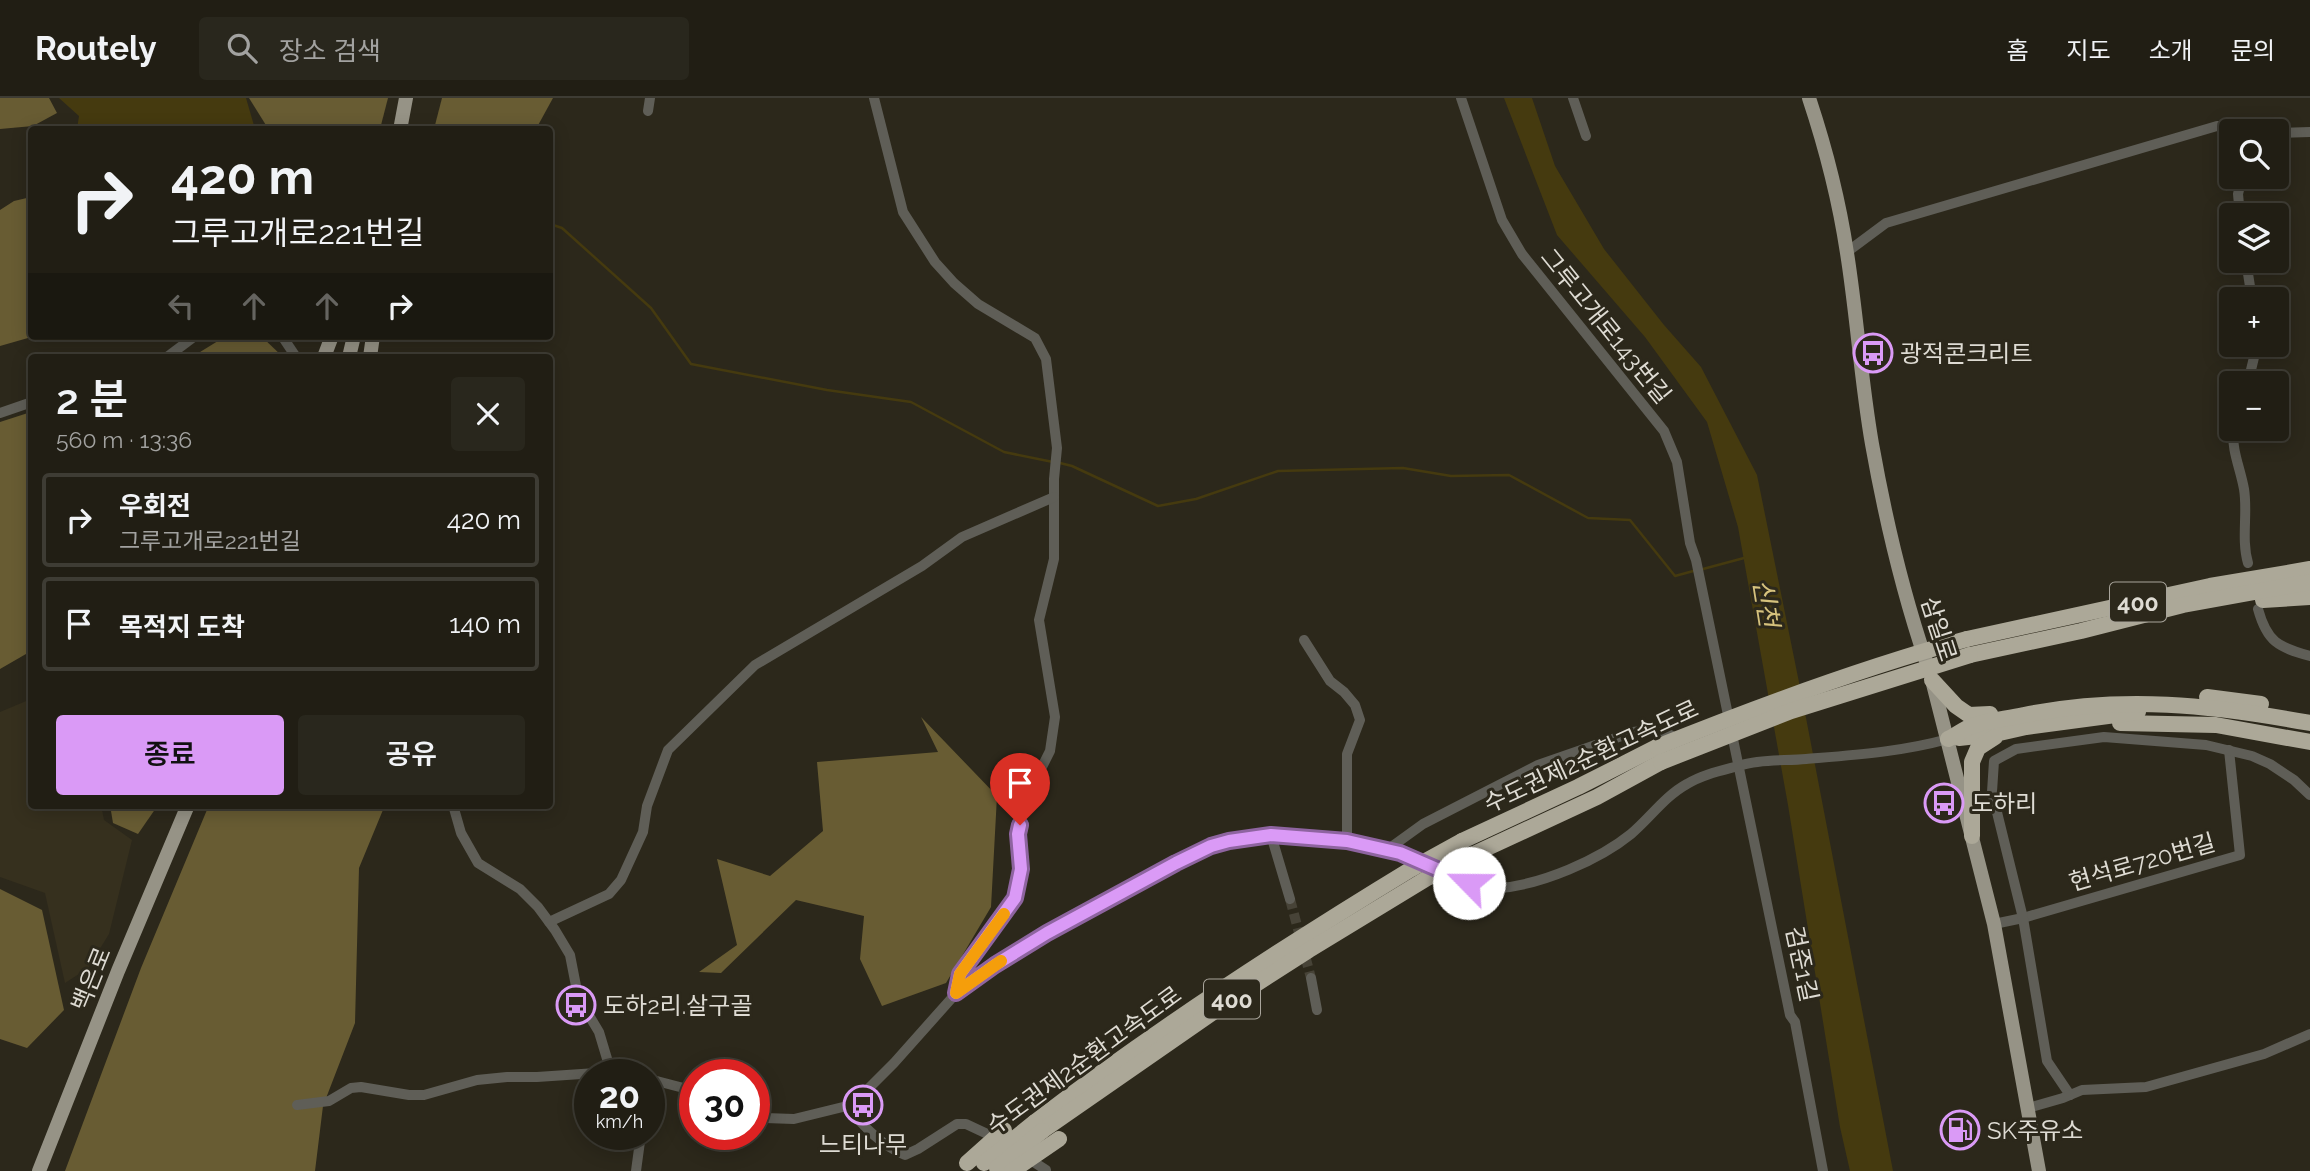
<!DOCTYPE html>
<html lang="ko">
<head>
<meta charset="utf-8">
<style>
  :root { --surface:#211e14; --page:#29271d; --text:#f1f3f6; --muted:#a2a2a0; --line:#3e3c34; --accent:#da9af6 }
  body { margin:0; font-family:Raleway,"Noto Sans KR",sans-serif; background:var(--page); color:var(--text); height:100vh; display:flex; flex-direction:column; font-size:26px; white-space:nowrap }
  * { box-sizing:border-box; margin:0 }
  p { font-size:23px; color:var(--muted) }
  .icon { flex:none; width:38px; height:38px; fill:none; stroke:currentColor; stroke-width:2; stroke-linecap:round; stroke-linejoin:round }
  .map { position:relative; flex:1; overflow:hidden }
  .sheet { position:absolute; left:28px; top:256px; width:525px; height:455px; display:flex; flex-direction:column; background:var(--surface); border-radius:7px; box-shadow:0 4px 18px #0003,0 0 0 2px var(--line) }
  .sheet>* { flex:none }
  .hud { position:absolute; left:28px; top:28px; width:525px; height:214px; border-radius:7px; box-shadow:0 4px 18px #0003,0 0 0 2px var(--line); background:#211e14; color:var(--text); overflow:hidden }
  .controls { position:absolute; left:2219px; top:21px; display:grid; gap:14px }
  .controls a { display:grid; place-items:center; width:70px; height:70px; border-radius:7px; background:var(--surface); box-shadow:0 4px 18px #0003,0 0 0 2px var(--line); font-size:35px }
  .speed { position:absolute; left:574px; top:961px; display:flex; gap:14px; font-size:35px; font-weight:700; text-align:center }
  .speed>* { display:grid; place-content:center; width:91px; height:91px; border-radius:50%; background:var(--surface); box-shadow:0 4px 18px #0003,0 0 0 2px var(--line); line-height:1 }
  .speed small { font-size:18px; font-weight:400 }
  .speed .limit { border:10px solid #d22; background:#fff; color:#111 }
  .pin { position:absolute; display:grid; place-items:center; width:60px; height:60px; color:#fff; margin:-72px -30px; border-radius:50% 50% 50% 0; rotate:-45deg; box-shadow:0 0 7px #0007 }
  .pin .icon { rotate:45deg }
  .me { position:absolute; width:77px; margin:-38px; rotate:293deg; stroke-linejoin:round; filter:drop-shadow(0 0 5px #0008) }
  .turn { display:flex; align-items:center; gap:24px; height:147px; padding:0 28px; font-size:32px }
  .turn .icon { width:91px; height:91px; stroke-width:2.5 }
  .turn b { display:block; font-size:49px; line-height:60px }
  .lanes { display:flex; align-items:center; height:66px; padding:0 28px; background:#0003; justify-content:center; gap:35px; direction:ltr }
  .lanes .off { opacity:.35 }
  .round { display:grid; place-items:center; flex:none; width:74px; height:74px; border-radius:7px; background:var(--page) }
  .headline { display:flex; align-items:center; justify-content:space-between; height:119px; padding:0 28px }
  h1 { font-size:42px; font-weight:600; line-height:52px }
  .button { display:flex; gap:14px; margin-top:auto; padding:14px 28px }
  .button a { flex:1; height:80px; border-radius:7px; background:var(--accent); color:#111; font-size:28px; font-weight:600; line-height:80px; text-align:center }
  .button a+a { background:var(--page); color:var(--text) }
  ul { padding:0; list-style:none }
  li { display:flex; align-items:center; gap:21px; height:94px; margin:0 14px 10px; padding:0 14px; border:4px solid var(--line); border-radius:7px }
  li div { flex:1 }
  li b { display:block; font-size:26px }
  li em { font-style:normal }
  header { display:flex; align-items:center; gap:42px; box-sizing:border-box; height:98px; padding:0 35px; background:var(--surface); border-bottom:2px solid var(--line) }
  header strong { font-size:33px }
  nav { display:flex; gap:38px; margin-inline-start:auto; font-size:24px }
  .search { width:490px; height:63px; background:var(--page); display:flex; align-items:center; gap:18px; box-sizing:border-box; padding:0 24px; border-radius:7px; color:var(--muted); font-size:26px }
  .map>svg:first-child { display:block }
  .built { fill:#36301e }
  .forest { fill:#685c33 }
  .water { fill:#453a0f }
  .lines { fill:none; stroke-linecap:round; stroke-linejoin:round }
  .stream { stroke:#453a0f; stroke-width:2.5 }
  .minor-tunnel { stroke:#474337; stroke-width:10; stroke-dasharray:10 5; stroke-linecap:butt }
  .minor { stroke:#5f5e57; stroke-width:10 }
  .major { stroke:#969386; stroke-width:14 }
  .highway { stroke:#aca898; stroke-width:16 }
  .highway-bridge { stroke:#aca898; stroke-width:16 }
  .route-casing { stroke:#8e64a0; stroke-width:18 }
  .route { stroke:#da9af6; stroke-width:12 }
  .slow { stroke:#f59e0b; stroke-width:12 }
  .labels { text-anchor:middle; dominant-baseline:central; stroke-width:6; stroke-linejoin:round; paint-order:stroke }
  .shield { fill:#2c281b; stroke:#a9a59c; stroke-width:2 }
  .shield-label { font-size:23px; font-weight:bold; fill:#dedbd3 }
  .street-label { font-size:24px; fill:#dedbd3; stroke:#2c281b }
  .poi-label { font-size:24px; fill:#dedbd3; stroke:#2c281b; text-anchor:start }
  .water-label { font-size:26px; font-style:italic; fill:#d6c27d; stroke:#2c281b }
</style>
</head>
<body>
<header>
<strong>Routely</strong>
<div class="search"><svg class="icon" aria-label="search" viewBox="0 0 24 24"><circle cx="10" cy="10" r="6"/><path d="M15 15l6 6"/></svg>장소 검색</div>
<nav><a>홈</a><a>지도</a><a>소개</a><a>문의</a></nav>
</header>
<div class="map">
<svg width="2310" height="1073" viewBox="0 0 2310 1073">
  <rect width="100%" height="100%" fill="#2c281b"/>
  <path class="built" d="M31 601 32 707H101L104 722 132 742 109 836 88 870 65 885 45 795 0 779V614Z"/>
  <g class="forest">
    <path d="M0 0H49L57 15 33 28 0 31Z"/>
    <path d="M249 0H388L380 31 269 32Z"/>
    <path d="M442 0H553L536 31H434Z"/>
    <path d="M31 99 32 238H35L0 248V112L14 103Z"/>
    <path d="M226 238H261L283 259H192Z"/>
    <path d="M31 314V559L26 556 0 571V324Z"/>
    <path d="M921 619 997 698 991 809 946 885 882 908 860 861 864 818 796 802 721 875 699 874 737 847 717 761 770 778 823 733 817 664 938 654Z"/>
    <path d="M110 707H158L138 736 113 725Z"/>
    <path d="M209 707H385L359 770 355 925 323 1008 315 1073H65L141 870Z"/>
    <path d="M0 791 42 812 64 912 27 950 0 941Z"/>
  </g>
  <g class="water">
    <path d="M59 0H246L255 31H77L79 18Z"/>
    <path d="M1504 0H1532L1555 68 1604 151 1664 227 1701 269 1757 377 1802 599 1893 1073H1850L1840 1029 1788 707 1738 429 1707 324 1645 239 1557 137Z"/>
  </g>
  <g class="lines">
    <g class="stream">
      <path d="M550 126 562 130 651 210 691 266 827 292 911 304 1004 354 1053 364"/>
      <path d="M1060 365 1072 368 1158 408 1196 401 1278 373 1403 370 1451 378 1509 377 1588 420 1630 422 1675 478 1697 472"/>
      <path d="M1703 471 1744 460"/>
    </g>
    <path class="minor-tunnel" d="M1290 801 1311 880"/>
    <g class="minor">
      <path d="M874 0 903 114 935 164 954 185 978 206 1035 240 1046 261 1057 350 1054 381V461L1039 522 1055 619 1050 653 1025 703 1018 736 1021 771 1015 800 960 876 956 895"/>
      <path d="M1461 0 1502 122 1522 156 1664 333 1677 364 1690 445 1696 462 1790 917 1795 924 1823 1073"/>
      <path d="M1573 0 1586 38"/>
      <path d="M648 13 650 0"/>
      <path d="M2277 35 2310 34"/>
      <path d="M2240 117 2238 96 2242 79"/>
      <path d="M1847 154 1886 125 2217 28 2241 33"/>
      <path d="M2246 163 2252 201"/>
      <path d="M282 238 296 259"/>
      <path d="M167 259 195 238"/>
      <path d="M2244 285 2250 276 2257 247"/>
      <path d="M0 315 32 304"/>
      <path d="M2233 331C2232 354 2240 369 2244 391 2248 415 2241 441 2248 465"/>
      <path d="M2258 511C2267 544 2278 549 2310 558"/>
      <path d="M1304 542 1330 583 1344 594 1355 607 1360 622 1347 656V743"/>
      <path d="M453 707 461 735 478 765 520 791 538 809 555 832 570 857 577 893 581 904 599 934 611 974 624 976"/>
      <path d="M1271 737 1290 801"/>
      <path d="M1387 752 1423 726 1538 667 1633 634 1659 631 1672 638"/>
      <path d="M1438 772C1457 780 1478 791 1499 790 1541 787 1599 762 1631 736 1650 720 1665 698 1687 686 1703 676 1724 672 1742 667 1761 661 1786 663 1806 661 1854 657 1901 654 1948 641"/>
      <path d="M549 824 609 796 621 782 643 734 647 708 668 652 755 567 922 468 962 439 1054 399"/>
      <path d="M1994 826 2023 820 2240 757 2229 652"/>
      <path d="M1311 880 1317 912"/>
      <path d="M649 981 695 993"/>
      <path d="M2070 997 2047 963 2023 820 1992 694 1994 663 2016 651 2104 639 2206 647 2252 658 2270 666 2294 682 2310 697"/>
      <path d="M297 1007 329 1003 351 990 361 989 409 997H424L477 982 507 979H537L611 974"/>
      <path d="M847 1008C863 1028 881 1047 905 1057L918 1051 957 1026H966L998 1041"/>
      <path d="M2028 1010 2063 1000 2082 992 2146 989 2264 956 2310 936"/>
      <path d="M754 1016 765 1020 794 1021 847 1008 856 1003 894 965 959 892 1047 835 1211 748 1229 742 1271 737 1347 743 1400 756 1423 766"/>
      <path d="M1026 1059 1046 1072"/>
      <path d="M636 1073 641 1036"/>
    </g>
    <g class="major">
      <path d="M1809 0C1826 51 1839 102 1847 155 1857 218 1861 283 1872 346 1885 419 1902 492 1926 563"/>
      <path d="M400 32 406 0"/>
      <path d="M324 259 332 238"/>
      <path d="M349 259 354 238"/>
      <path d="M370 259 373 238"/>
      <path d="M1932 582 1994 826 2039 1073"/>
      <path d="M39 1073 118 873 188 707"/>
    </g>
    <g class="highway">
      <path d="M2263 502 2310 499"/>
      <path d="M1967 541 2210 488 2310 471"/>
      <path d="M1970 557 2081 533 2183 507 2310 484"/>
      <path d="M1932 582 1956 608 1969 617 1990 616"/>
      <path d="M2207 599 2261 606"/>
      <path d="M2120 625 2216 627 2310 644"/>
      <path d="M1959 640 1995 636 2026 629 2138 614"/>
      <path d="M1948 641C1956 637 1964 631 1972 628 1988 622 2007 621 2024 617 2123 597 2212 607 2310 625"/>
      <path d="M1972 738V664L1978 650 1995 639"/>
      <path d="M1462 743 1578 689 1657 649"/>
      <path d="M1474 756 1597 699 1661 664"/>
      <path d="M1035 1024C1155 932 1283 849 1413 770"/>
      <path d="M1042 1033 1222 908 1309 852 1429 779"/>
    </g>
    <g class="highway-bridge">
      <path d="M1657 649C1759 608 1861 570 1967 541"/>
      <path d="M1661 664 1791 613 1970 557"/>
      <path d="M1413 770 1462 743"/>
      <path d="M1429 779 1474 756"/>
      <path d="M967 1065 1004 1032"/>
      <path d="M984 1065 1035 1024"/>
      <path d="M997 1070 1042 1033"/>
      <path d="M1012 1073 1059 1041"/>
    </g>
  </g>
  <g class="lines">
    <defs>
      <path id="route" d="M1020 727 1018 736 1021 771 1015 800 960 876 956 895 995 867 1047 835 1176 765 1211 748 1229 743 1271 737 1347 743 1400 755 1469 785"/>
    </defs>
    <use href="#route" class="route-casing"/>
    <use href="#route" class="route"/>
    <path class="slow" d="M1001 863 956 895 960 876 1004 816"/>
  </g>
  <defs>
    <symbol id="bus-ring" viewBox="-11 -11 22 22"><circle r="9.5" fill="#2c281b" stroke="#da9af6" stroke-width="1.5"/><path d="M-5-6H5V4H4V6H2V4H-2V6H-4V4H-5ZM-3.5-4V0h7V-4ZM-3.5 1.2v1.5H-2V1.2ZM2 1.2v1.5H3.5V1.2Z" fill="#da9af6"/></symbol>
    <symbol id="fuel-ring" viewBox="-11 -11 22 22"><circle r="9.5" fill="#2c281b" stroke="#da9af6" stroke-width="1.5"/><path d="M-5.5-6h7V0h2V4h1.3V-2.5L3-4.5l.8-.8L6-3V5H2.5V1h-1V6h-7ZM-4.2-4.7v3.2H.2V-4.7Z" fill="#da9af6"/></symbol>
  </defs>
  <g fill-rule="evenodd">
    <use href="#bus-ring" x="1851" y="233" width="44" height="44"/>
    <use href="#bus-ring" x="1922" y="683" width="44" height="44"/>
    <use href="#bus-ring" x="554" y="885" width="44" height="44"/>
    <use href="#bus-ring" x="841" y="985" width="44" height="44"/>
    <use href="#fuel-ring" x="1938" y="1010" width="44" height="44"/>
  </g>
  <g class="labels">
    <g class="shield">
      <rect x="2110" y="484.5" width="56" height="39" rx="5"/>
      <rect x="1204" y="881.5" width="56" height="39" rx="5"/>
    </g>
    <g class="shield-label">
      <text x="2138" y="504">400</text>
      <text x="1232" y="901">400</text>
    </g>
    <g class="street-label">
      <text transform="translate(1606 228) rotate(51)">그루고개로143번길</text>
      <text transform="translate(1939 531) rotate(72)">삼일로</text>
      <text transform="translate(1591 658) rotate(-25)">수도권제2순환고속도로</text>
      <text transform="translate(2142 764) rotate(-16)">현석로720번길</text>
      <text transform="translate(1802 866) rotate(78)">검준1길</text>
      <text transform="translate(91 881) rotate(-68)">백은로</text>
      <text transform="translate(1084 962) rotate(-36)">수도권제2순환고속도로</text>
    </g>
    <g class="poi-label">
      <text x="1900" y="255">광적콘크리트</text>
      <text x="1971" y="705">도하리</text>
      <text x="603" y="907">도하2리.살구골</text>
      <text x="1987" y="1032">SK주유소</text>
      <text x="863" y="1046" text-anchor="middle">느티나무</text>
    </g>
    <g class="water-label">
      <text transform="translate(1766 505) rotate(81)">신천</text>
    </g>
  </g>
</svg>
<div class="controls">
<a><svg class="icon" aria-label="search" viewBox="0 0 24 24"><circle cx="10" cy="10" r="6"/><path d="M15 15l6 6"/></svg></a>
<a><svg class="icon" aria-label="layers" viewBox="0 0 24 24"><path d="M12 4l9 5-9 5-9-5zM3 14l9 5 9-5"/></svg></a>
<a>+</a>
<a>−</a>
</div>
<div class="speed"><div>20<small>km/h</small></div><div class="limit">30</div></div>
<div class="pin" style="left:1020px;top:727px;background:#d93025"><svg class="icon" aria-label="arrive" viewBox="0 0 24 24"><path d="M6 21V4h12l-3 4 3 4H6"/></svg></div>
<svg class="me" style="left:1469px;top:785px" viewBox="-20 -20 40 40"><circle r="19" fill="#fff"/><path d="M0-13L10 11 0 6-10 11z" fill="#da9af6"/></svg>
<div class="hud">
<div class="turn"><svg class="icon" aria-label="right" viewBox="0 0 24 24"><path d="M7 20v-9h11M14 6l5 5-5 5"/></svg><div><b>420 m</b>그루고개로221번길</div></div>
<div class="lanes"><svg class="icon off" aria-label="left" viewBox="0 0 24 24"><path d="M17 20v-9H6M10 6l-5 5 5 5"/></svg><svg class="icon off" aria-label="ahead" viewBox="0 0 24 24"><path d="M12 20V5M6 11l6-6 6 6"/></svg><svg class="icon off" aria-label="ahead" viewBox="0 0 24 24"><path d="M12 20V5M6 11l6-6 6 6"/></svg><svg class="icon" aria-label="right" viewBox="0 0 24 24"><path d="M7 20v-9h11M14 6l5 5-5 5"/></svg></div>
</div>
<section class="sheet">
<div class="headline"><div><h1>2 분</h1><p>560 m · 13:36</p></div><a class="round"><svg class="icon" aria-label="close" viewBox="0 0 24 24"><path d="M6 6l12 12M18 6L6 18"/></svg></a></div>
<ul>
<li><svg class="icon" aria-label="right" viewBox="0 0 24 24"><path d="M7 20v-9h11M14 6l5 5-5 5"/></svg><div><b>우회전</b><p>그루고개로221번길</p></div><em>420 m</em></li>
<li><svg class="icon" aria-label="arrive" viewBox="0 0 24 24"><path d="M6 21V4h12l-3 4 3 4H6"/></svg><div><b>목적지 도착</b></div><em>140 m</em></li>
</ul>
<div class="button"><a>종료</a><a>공유</a></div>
</section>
</div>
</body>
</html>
